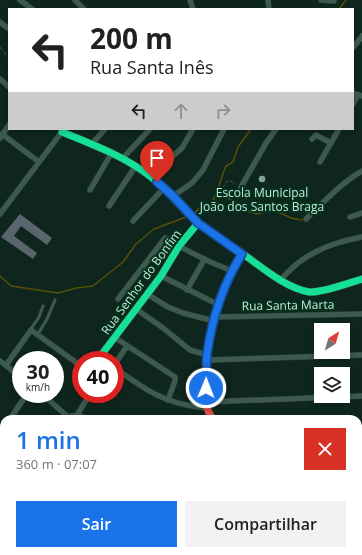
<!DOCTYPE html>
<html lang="pt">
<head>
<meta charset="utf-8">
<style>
  :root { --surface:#fff; --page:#f2f2f2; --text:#202124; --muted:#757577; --accent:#1a73e8 }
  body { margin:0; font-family:"Open Sans",sans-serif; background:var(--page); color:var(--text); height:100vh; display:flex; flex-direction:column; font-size:15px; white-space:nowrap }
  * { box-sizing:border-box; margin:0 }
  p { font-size:13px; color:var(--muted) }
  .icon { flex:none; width:22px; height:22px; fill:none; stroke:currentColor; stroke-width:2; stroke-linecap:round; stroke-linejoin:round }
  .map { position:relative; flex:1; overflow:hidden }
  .side { position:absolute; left:0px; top:415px; width:362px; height:140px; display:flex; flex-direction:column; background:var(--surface); border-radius:12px 12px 0 0; box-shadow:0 2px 6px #0003 }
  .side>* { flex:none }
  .hud { position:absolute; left:8px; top:8px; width:346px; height:122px; border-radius:0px; box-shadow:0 2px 6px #0003; background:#fff; color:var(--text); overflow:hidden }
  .needle { width:26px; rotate:37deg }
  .buttons { position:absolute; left:314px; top:323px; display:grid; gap:8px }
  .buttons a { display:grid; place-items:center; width:36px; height:36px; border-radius:0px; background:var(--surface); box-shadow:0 2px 6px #0003; font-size:20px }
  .speed { position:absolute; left:12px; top:351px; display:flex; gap:8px; font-size:20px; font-weight:700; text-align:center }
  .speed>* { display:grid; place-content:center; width:52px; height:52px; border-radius:50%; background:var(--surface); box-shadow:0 2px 6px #0003; line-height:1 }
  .speed small { font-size:10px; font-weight:400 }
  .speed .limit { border:6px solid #d22; background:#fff; color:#111 }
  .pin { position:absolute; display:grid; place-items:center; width:34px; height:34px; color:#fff; margin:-41px -17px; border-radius:50% 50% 50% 0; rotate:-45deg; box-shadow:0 0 4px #0007 }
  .pin .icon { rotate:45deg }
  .me { position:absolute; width:44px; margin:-22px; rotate:1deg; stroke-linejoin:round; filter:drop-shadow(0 0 3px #0008) }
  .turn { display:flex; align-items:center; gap:14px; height:84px; padding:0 16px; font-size:18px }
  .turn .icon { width:52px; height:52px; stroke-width:2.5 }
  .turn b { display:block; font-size:28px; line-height:34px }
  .lanes { display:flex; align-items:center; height:38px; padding:0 16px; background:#0003; justify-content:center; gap:20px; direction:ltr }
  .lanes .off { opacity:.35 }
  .round { display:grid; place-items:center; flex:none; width:42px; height:42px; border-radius:0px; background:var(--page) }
  .overview { display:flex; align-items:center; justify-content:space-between; height:68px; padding:0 16px }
  h1 { font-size:24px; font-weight:600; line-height:30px; color:var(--accent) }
  .primary-button { display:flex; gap:8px; margin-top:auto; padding:8px 16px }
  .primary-button a { flex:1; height:46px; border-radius:0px; background:var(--accent); color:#fff; font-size:16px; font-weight:600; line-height:46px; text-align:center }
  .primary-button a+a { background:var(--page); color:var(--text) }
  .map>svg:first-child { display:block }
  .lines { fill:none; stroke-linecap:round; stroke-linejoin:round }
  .stream { stroke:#565007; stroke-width:1.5 }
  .building { fill:#59646d }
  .lane-casing { stroke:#2f433a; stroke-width:3.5 }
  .street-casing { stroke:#2f433a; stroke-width:6 }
  .fast-casing { stroke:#2f433a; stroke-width:8 }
  .jam-casing { stroke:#2f433a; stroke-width:8 }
  .path { stroke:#405a4f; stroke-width:1; stroke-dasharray:4 2; stroke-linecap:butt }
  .lane { stroke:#3c5a4e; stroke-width:2.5 }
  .street { stroke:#3c5a4e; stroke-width:5 }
  .fast { stroke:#16e098; stroke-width:7 }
  .jam { stroke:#f24e42; stroke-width:7 }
  .route-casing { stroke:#114b97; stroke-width:10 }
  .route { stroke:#1a73e8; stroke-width:7 }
  .poi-dot { fill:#84a595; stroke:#04311f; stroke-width:1.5 }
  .labels { text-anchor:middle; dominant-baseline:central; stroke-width:4; stroke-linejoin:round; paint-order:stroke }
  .poi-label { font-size:12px; fill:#c3e9d5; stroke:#04311f }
  .street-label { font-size:12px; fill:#c3e9d5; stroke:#04311f }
</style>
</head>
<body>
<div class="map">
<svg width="362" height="555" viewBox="0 0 362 555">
  <rect width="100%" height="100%" fill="#0e261d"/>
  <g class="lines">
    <g class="stream">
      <path d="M339 9 346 0"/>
      <path d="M219 192 250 212 257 214 269 211H276L291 218 302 220"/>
      <path d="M194 214 199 208 203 211C220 197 218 183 226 166L233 162 238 147 251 129"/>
      <path d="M0 276 11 286 58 293 76 288 93 286 123 262 136 244 154 229 189 216"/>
    </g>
  </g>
  <path class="building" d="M20 214 52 238 47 245 21 226 14 236 37 253 33 259 1 237Z"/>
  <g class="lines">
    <defs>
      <g id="lane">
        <path d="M31 329 39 317 43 306"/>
        <path d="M38 334 47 319 55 300"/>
      </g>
      <g id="street">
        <path d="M20 0 32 9"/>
        <path d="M75 0 84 9"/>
        <path d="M190 0 193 9"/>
        <path d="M268 0 269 9"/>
        <path d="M321 0 334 1"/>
        <path d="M0 22 9 29"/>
        <path d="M353 48 362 36"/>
        <path d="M0 79 9 87"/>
        <path d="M353 93 362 96"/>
        <path d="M353 104 358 95"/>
        <path d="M2 134 39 162"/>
        <path d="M0 138 9 125"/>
        <path d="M312 139 316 135 331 143"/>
        <path d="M92 144 105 129"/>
        <path d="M122 159 150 129"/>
        <path d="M320 162 339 129"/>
        <path d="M150 176 182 148 193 129"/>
        <path d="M241 187 266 143 276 129"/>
        <path d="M90 190 111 154"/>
        <path d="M173 196 192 183 203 170 224 129"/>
        <path d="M109 206 135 167"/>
        <path d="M0 214 64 129"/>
        <path d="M350 217 362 213"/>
        <path d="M306 219C324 202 341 183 362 171"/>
        <path d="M133 221 164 188"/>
        <path d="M161 276 219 305"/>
        <path d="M280 280C286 274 292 268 298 263 316 249 340 241 362 237"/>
        <path d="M187 290 204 260"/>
        <path d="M147 294 168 307 183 313 214 321"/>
        <path d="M118 299 165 238C171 237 176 244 181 247 197 256 214 264 232 271"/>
        <path d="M136 309 163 328 190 350 207 355"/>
        <path d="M215 317 362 314"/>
        <path d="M114 337 175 377V381L168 400"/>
        <path d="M207 360 362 355"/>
        <path d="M0 361 21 377"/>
        <path d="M115 364 127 346"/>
        <path d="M6 365 31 330 81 366"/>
        <path d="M115 368C147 391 165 404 206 408"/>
        <path d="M42 394 68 417V419"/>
        <path d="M206 402 362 396"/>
        <path d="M77 415 90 394"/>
        <path d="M68 417 77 415 90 419"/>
        <path d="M10 419 27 394"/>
        <path d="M0 434 4 428"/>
        <path d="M358 436H362"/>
        <path d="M0 465 4 469"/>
        <path d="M358 477H362"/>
        <path d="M0 517 4 510"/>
        <path d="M358 523H362"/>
        <path d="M0 547H4"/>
        <path d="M126 551 127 555"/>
        <path d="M305 555V551"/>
      </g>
      <g id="fast">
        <path d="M62 132C92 144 126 157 151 177 169 191 182 210 199 224 211 234 225 242 239 251 259 265 285 288 309 292 322 293 349 283 362 279"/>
        <path d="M104 360 102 354 161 276 179 246 198 223"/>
      </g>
      <path id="jam" d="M213 419C203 407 206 392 206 378 208 332 219 294 242 254"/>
    </defs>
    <use href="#lane" class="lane-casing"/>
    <use href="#street" class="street-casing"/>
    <use href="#fast" class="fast-casing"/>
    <use href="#jam" class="jam-casing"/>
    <g class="path">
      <path d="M0 47 9 58"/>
      <path d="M200 216 213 203 228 180 236 184"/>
    </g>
    <use href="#lane" class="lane"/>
    <use href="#street" class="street"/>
    <use href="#fast" class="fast"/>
    <use href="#jam" class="jam"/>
  </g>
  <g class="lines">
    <defs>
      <path id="route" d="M157 182 173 196 198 223 242 254C223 284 212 319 207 354 206 365 207 377 206 388"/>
    </defs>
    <use href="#route" class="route-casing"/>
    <use href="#route" class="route"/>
  </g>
  <circle class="poi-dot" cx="262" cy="179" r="4"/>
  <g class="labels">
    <g class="poi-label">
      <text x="262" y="192">Escola Municipal<tspan x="262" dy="14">João dos Santos Braga</tspan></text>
    </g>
    <g class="street-label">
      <text transform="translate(141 282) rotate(-54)">Rua Senhor do Bonfim</text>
      <text transform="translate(288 305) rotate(-1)">Rua Santa Marta</text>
    </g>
  </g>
</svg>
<div class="buttons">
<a><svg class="needle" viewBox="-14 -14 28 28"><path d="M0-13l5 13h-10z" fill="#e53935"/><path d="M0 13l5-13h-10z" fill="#757577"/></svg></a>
<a><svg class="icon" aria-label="layers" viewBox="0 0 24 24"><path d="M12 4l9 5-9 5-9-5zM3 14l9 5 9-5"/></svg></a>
</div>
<div class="speed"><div>30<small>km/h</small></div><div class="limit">40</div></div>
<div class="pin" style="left:157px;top:182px;background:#d93025"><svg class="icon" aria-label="arrive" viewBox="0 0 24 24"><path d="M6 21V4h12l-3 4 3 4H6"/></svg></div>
<svg class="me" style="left:206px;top:388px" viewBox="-20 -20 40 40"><circle r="17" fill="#1a73e8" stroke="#fff" stroke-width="3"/><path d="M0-11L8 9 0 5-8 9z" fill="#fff"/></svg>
<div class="hud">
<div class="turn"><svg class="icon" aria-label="left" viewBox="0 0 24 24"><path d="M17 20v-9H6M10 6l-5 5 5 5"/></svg><div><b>200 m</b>Rua Santa Inês</div></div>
<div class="lanes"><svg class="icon" aria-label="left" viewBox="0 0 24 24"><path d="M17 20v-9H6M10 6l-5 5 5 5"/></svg><svg class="icon off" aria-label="ahead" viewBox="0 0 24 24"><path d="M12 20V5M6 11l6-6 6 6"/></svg><svg class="icon off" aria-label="right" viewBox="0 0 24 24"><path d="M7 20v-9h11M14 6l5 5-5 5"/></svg></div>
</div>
<section class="side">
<div class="overview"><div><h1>1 min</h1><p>360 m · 07:07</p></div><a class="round" style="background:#d93025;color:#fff"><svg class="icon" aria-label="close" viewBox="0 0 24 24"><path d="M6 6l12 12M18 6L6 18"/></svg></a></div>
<div class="primary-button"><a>Sair</a><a>Compartilhar</a></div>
</section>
</div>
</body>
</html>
